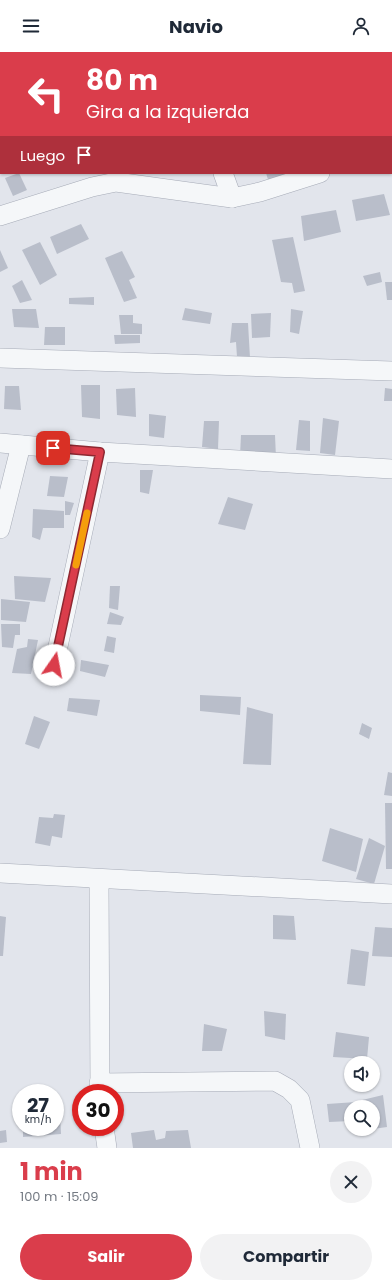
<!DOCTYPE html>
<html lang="es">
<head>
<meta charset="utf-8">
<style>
  :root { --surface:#fff; --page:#f2f2f3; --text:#1f2937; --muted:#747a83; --accent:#da3d4b }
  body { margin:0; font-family:Poppins,sans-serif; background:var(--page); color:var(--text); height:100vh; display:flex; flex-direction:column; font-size:15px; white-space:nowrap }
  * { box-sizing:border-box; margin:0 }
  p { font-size:13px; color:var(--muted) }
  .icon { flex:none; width:22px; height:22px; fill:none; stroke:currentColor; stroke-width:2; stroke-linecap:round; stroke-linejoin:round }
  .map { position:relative; height:1096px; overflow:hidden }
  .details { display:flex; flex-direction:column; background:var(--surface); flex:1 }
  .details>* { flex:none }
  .top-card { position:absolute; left:0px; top:0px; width:392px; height:122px; box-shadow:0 1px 3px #0004; background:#da3d4b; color:#fff; overflow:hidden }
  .fabs { position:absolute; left:344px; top:1004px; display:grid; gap:8px }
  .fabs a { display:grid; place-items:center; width:36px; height:36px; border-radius:50%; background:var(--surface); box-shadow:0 1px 3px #0004; font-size:20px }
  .speed { position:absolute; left:12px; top:1032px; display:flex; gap:8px; font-size:20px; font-weight:700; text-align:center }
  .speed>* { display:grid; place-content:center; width:52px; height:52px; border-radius:50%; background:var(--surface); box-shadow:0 1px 3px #0004; line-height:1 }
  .speed small { font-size:10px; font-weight:400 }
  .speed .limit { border:6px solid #d22; background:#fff; color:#111 }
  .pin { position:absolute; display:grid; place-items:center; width:34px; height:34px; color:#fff; margin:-17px; border-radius:8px; box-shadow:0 2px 6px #0006 }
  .me { position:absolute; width:44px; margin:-22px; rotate:12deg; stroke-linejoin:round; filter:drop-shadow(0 0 3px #0008) }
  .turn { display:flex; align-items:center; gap:14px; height:84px; padding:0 20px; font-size:18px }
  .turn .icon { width:52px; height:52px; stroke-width:2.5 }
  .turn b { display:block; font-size:28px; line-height:34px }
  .then { display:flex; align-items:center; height:38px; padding:0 20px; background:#0003; gap:8px; font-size:15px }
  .round { display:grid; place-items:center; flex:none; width:42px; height:42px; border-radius:21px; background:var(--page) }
  .overview { display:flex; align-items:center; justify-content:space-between; height:68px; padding:0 20px }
  h1 { font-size:24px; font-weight:700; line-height:30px; color:var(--accent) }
  .cta { display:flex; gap:8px; margin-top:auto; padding:8px 20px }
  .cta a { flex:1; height:46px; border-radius:24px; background:var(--accent); color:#fff; font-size:16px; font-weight:700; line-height:46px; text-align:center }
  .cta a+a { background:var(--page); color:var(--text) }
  header { display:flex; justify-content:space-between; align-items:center; height:52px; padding:0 20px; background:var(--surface); font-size:18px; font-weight:700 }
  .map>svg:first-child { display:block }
  .building { fill:#b9beca }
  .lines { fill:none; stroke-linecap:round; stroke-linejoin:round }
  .street-casing { stroke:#a6abb7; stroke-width:20 }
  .street { stroke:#f5f7f9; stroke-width:19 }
  .route-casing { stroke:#8e2831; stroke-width:10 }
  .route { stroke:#da3d4b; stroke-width:7 }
  .slow { stroke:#f59e0b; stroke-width:7 }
</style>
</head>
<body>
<header><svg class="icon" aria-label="menu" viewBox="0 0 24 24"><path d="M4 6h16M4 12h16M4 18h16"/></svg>Navio<svg class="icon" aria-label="person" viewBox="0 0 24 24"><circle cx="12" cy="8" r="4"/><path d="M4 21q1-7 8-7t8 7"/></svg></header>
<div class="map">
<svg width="392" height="1096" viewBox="0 0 392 1096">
  <rect width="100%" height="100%" fill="#e2e5ec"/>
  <g class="building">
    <path d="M19 121 27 138 13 144 5 126Z"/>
    <path d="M266 121H286L269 131Z"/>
    <path d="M384 142 390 163 356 169 352 148Z"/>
    <path d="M336 158 341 180 304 189 301 164Z"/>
    <path d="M81 172 89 187 57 202 50 185Z"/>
    <path d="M293 185 305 239 294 241 292 231 281 230 272 188Z"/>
    <path d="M40 190 57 223 40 233 22 198Z"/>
    <path d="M0 198 8 216 0 220Z"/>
    <path d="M122 199 135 225 129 228 137 246 124 250 105 206Z"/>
    <path d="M380 220 382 230 367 234 363 224Z"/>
    <path d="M22 228 32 248 20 251 12 234Z"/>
    <path d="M385 230H392V248H387Z"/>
    <path d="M94 245V253L69 252V246Z"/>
    <path d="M185 256 212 261 210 272 182 268Z"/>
    <path d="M12 257H36L39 276 14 275Z"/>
    <path d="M291 257 303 259 299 282 290 280Z"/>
    <path d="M271 261 270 285 252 286 251 262Z"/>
    <path d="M119 263H133V271L142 272V282H121Z"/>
    <path d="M232 271H248L250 306 237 305 236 290 230 291Z"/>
    <path d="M45 275H65V293H44Z"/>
    <path d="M114 283H140V291L115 292Z"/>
    <path d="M81 333H100V367L82 365Z"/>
    <path d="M5 334H19L21 358 4 357Z"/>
    <path d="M135 336 136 365 117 363 116 337Z"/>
    <path d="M385 336 392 337V349H384Z"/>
    <path d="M149 362 166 364 164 386 149 384Z"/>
    <path d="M323 366 339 369 335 403 320 401Z"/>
    <path d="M299 368 310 369V399L296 398Z"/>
    <path d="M204 369H219L218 397 202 395Z"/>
    <path d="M241 383H275L276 406 240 404Z"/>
    <path d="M140 418H153L149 442 140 440Z"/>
    <path d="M50 424 68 425 64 445 47 444Z"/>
    <path d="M228 445 253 452 245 478 218 472Z"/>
    <path d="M65 449 74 451 70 463H65Z"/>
    <path d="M33 457 64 459V476H43L40 488 32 485Z"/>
    <path d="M14 524 51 526 45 550 15 547Z"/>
    <path d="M110 534H120L118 558 109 556Z"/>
    <path d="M1 547 30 550 26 570 1 568Z"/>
    <path d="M110 560 124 565 121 573 107 572Z"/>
    <path d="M1 572H20V583H15L13 596 2 595Z"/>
    <path d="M107 584 116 586 114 601 104 599Z"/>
    <path d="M28 587 38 588 31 622 12 621 17 597 27 595Z"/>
    <path d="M81 608 109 613 105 625 80 619Z"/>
    <path d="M200 643 241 645 240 663 200 659Z"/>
    <path d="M69 646 100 648 97 664 67 659Z"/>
    <path d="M247 655 273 662 271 713 243 712Z"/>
    <path d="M34 664 50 670 39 697 25 692Z"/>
    <path d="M362 671 372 676 369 687 359 682Z"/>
    <path d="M388 720 392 721V744L384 743Z"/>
    <path d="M385 751H392V817H386Z"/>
    <path d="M54 762 65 763 62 786 52 784 50 794 35 791 39 765 53 766Z"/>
    <path d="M330 776 363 787 356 820 322 809Z"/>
    <path d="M369 786 385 794 374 832 356 827Z"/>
    <path d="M273 863 294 864 296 888 273 887Z"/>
    <path d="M0 864 6 865 3 904H0Z"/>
    <path d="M375 875 392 876V905L372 904Z"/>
    <path d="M351 897 369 900 365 934 347 932Z"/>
    <path d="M264 959 286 962 285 988 265 984Z"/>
    <path d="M204 972 227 977 222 999H202Z"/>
    <path d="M336 980 369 985 367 1007 333 1005Z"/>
    <path d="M383 1043 387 1075 373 1077V1055H359L358 1049Z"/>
    <path d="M356 1050V1055H351V1069L329 1070 327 1052Z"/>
    <path d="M55 1061H60L61 1082 23 1085V1075H55Z"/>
    <path d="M6 1078 7 1090 0 1091V1079Z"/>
    <path d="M154 1078 156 1088 165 1086 166 1079 188 1078 191 1096H133L131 1081Z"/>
  </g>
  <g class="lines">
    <defs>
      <g id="street">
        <path d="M177 0V1"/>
        <path d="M391 98 392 97"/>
        <path d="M223 121 232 146"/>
        <path d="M0 164 92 135 116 130 232 146 260 140 320 121"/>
        <path d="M0 306 392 319"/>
        <path d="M0 391 100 400 392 417"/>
        <path d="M0 477 21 393"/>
        <path d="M54 613 100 400"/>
        <path d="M0 821 392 842"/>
        <path d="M99 827 100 1041"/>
        <path d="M99 1031 275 1029 289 1037 300 1048 310 1096"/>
        <path d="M104 1075 107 1096"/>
      </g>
    </defs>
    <use href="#street" class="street-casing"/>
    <use href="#street" class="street"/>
  </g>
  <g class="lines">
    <defs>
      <path id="route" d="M53 396 100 400 54 613"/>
    </defs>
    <use href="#route" class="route-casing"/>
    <use href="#route" class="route"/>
    <path class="slow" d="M76 513 87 461"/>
  </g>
</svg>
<div class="fabs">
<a><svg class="icon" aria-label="sound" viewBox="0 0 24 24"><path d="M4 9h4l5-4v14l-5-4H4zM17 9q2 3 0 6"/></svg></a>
<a><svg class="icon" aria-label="search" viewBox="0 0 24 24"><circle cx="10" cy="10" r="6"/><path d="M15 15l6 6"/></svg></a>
</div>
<div class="speed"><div>27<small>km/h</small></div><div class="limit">30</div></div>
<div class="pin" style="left:53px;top:396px;background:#d93025"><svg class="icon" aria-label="arrive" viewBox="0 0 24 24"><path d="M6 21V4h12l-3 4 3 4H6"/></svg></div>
<svg class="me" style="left:54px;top:613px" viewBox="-20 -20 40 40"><circle r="19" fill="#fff"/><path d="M0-13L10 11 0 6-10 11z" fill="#da3d4b"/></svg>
<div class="top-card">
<div class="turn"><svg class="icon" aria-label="left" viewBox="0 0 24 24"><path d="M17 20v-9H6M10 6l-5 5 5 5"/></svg><div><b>80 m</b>Gira a la izquierda</div></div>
<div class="then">Luego<svg class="icon" aria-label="arrive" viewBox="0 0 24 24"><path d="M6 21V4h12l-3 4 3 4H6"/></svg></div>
</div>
</div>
<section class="details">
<div class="overview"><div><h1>1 min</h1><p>100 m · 15:09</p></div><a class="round"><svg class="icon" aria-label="close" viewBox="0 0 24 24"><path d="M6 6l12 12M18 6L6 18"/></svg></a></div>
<div class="cta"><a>Salir</a><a>Compartir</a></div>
</section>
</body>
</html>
